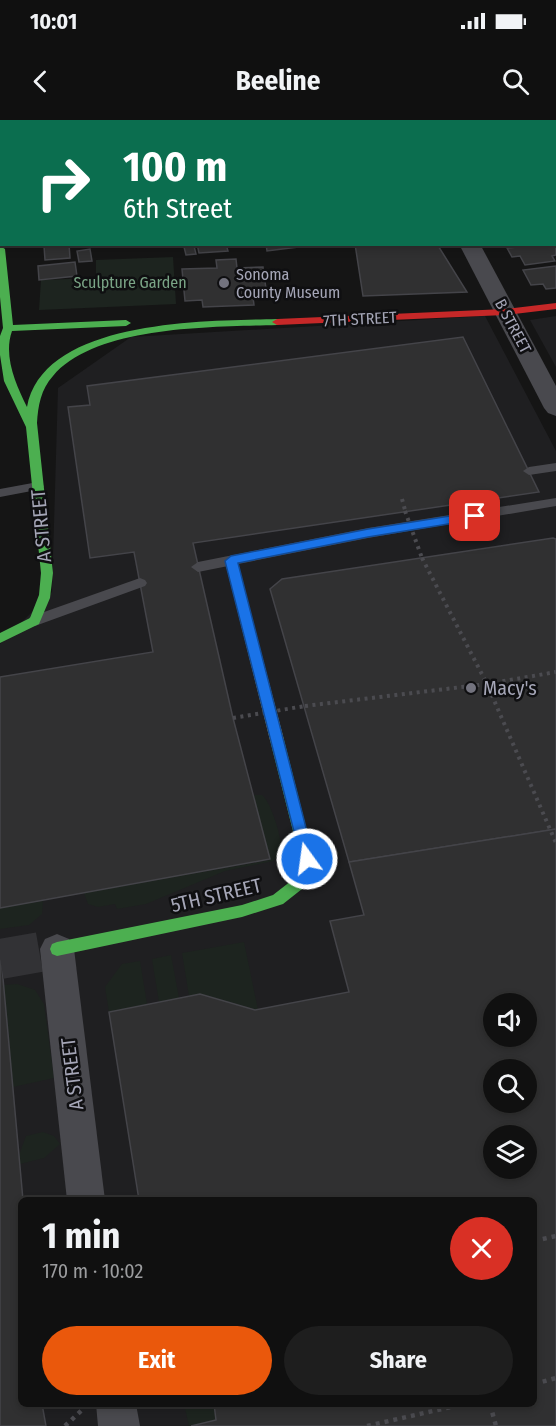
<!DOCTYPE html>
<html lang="en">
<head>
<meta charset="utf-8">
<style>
  :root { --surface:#101010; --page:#1e1e1e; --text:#f1f3f6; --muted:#9c9d9f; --line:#303030; --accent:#ea580c }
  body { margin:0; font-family:"Fira Sans Condensed",sans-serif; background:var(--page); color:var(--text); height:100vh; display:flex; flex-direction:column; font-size:22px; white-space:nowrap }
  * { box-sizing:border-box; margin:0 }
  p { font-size:20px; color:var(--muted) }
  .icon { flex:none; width:33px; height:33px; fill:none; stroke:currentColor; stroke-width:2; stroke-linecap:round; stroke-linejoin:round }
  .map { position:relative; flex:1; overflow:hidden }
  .side { position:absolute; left:18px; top:1077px; width:519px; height:210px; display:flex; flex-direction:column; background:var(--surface); border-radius:9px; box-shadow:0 3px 9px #0003,0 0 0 2px var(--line) }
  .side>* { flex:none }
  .top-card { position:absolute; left:0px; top:0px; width:556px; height:126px; box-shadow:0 3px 9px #0003,0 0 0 2px var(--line); background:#0b6e4f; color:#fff; overflow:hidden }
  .tools { position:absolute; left:483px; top:873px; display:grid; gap:12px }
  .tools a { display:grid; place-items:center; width:54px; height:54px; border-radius:50%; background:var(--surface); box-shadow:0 3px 9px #0003,0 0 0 2px var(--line); font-size:30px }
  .pin { position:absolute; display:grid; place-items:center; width:51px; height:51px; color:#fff; margin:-26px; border-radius:12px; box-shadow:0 3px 9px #0006 }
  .me { position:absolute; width:66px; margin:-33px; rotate:346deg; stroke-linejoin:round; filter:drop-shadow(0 0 4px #0008) }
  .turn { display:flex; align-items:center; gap:21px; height:126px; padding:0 24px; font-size:27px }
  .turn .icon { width:78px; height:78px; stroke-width:2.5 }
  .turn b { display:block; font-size:42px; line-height:51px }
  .round { display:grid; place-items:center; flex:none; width:63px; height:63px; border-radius:32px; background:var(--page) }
  .summary { display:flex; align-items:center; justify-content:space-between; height:102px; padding:0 24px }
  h1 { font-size:36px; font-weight:700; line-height:45px }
  .cta { display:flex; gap:12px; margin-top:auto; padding:12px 24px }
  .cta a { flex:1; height:69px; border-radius:36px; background:var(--accent); color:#fff; font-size:24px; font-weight:700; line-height:69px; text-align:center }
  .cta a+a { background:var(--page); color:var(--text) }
  .status { display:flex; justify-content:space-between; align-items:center; height:42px; padding:0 30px; background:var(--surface); direction:ltr }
  .status svg { height:16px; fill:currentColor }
  header { display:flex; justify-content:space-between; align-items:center; height:78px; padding:0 24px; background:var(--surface); font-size:27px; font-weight:700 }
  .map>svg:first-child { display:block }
  .built { fill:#1f1f21; fill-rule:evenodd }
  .green { fill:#1d241f }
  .building { fill:#303031; stroke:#444449; stroke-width:1.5; fill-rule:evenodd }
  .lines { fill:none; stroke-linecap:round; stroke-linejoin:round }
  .secondary-tunnel { stroke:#323235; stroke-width:40; stroke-dasharray:40 20; stroke-linecap:butt }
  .path-far1 { stroke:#4b4b50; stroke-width:4; stroke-dasharray:3 4.5; stroke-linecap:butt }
  .path { stroke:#4b4b50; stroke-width:4.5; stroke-dasharray:4 5; stroke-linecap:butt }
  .lane { fill:#49494e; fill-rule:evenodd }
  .street { fill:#49494e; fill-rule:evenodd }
  .fast { fill:#4caf50; fill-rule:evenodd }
  .slow { fill:#ffc107; fill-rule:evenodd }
  .jam { fill:#c62828; fill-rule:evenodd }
  .path-bridge { stroke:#4b4b50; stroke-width:4; stroke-dasharray:3 4.5; stroke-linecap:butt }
  .route { fill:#1a73e8; stroke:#114b97; stroke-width:1.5 }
  .poi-dot { fill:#73737e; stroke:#0f0f11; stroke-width:2 }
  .labels { text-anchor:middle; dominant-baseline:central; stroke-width:5; stroke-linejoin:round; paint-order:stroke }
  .far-poi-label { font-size:16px; fill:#a5a6b7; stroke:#0f0f11; text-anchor:start }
  .far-park-label { font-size:16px; fill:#7aa486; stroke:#0f0f11 }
  .far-street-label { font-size:16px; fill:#a5a6b7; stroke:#0f0f11 }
  .street-label { font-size:20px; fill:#a5a6b7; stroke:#0f0f11 }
  .poi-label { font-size:20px; fill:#a5a6b7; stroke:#0f0f11; text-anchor:start }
</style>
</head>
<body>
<div class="status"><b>10:01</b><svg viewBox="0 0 49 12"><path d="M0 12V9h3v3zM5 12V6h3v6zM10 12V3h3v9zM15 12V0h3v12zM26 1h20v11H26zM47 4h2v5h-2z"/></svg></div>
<header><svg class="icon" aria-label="back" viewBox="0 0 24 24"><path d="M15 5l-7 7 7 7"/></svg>Beeline<svg class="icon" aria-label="search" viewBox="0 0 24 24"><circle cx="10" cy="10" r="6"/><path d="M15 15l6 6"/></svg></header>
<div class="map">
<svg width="556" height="1306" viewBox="0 0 556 1306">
  <rect width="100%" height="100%" fill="#151515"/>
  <g class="built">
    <path d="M485 196 556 331V1306H0V524L52 472 58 268 131 217ZM494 884H526V916H494ZM494 950H526V982H494ZM494 1016H526V1048H494ZM21 1080H534V1284H21Z"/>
    <path d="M556 196V247L530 200Z"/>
  </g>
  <g class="green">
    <path d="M173 137 176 184 39 190 41 160 96 158V140Z"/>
    <path d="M253 675H262C271 682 282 718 281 729 280 734 277 738 273 741L225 751 146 784 117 789 115 784 98 787 88 784 84 773 270 740Z"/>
    <path d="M43 781 42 794 29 805 0 809V788Z"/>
    <path d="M244 822 258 890 200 874 189 876 182 833Z"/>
    <path d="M171 835 179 878 159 882 152 839Z"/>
    <path d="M140 841 147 884 109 892 105 867 122 844Z"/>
    <path d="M17 864 35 870 44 884 54 958 13 967 4 865Z"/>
    <path d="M43 1012 54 1016 60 1024 44 1038 20 1044 19 1035 26 1016Z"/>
    <path d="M184 1284H214L216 1300 189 1306Z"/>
  </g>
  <g class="building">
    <path d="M556 123V135L552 136 555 141 525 145 520 136 512 137 507 128Z"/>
    <path d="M69 124 70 138 45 140 44 126Z"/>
    <path d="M197 124H226L228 131 199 133Z"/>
    <path d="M266 124H298V127L267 131Z"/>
    <path d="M355 124H437L467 172 363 176Z"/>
    <path d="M194 126 196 134 186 135 184 127Z"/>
    <path d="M90 129 92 141 79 142 77 131Z"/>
    <path d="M236 139 237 148 263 147 267 176 253 177 254 185 203 187 202 180 185 181 182 149 217 148 216 140Z"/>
    <path d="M75 142 77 156 39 160 38 146Z"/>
    <path d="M556 146V168L546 169 543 164 531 165 523 150Z"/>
    <path d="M463 217 539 372 193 423 233 598 270 739 0 788V557L153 532 134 432 90 438 68 287 90 285 87 266Z"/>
    <path d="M553 418 556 419V709L349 742 270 469 282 459Z"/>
    <path d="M556 709V1306H191L216 1300 214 1284H534V1080H139L109 892 200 874 255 890 349 872 330 801 364 795 349 742ZM494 884H526V916H494ZM494 950H526V982H494ZM494 1016H526V1048H494Z"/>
    <path d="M0 825 23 1080H21V1284H42L46 1306H0Z"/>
  </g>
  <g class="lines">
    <path class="secondary-tunnel" d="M0 839 57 829"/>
    <g class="path-far1">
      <path d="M402 379 405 390"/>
      <path d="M422 438 487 564 556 552"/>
      <path d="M305 586 487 564 556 723"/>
    </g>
    <g class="path">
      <path d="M534 1121 556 1116"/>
      <path d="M534 1264 556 1258"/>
      <path d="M490 1284 496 1306"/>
      <path d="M65 1306 82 1290"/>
      <path d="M367 1306 464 1284"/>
    </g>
    <g class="lane">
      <path d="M108 0H118V2H109Z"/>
      <path d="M225 0H235V2H226Z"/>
      <path d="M556 343V351L529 355 523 351 529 347Z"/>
      <path d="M38 362 44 366 42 369 0 377V369Z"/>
      <path d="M556 378V386L368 418 198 452 191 447 198 442 368 408Z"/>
      <path d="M140 458 145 460 147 463 145 466 35 506 28 501 30 497Z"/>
    </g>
    <g class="street">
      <path d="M391 0H409L410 2H391Z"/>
      <path d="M421 0H440L420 2Z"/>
      <rect x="0" y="80" width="2" height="12"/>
      <path d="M459 124H480L556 266V296L548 293 544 288Z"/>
      <path d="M57 814 69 819 74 829 105 1080H67L40 829 45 819Z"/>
      <path d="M96 1284H136L140 1306H98Z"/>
    </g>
    <g class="fast">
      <path d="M0 126 5 129 13 205 126 200 131 203 126 206 12 211C3 236 16 265 27 287 44 198 209 201 277 199L282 202 277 205C215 207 96 205 53 256 41 269 38 286 37 303L53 453 50 478 39 504 0 523V513L30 498 39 475 41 453 26 307 4 261 0 235V216L3 208 0 177Z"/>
      <path d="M277 615 282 616 284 620 314 739 302 769 283 784 242 797 57 836 52 834 50 829 52 824 57 822 242 785 273 775 291 761 300 739 270 620 272 616Z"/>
    </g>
    <path class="slow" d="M231 437 237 441 284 620 282 624H272L270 620 225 441Z"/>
    <path class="jam" d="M556 183V189L505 195 277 205 272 202 277 199 505 189Z"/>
    <g class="path-bridge">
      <path d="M405 391 422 438"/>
      <path d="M233 598 305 586"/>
    </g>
  </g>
  <path class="route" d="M475 392 481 396 479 399 368 417 238 443 314 739 312 743H302L225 441 231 436 368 409Z"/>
  <g class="poi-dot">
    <circle cx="224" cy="163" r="6"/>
    <circle cx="471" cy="568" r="6"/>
  </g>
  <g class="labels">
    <g class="far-poi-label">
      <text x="236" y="154">Sonoma<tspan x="236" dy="18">County Museum</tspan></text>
    </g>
    <g class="far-park-label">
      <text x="130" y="162">Sculpture Garden</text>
    </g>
    <g class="far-street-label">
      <text transform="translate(360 199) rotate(-3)">7TH STREET</text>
      <text transform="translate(513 206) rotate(62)">B STREET</text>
    </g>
    <g class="street-label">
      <text transform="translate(41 406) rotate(-95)">A STREET</text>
      <text transform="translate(216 775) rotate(-13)">5TH STREET</text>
      <text transform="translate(72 954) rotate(-97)">A STREET</text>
    </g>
    <g class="poi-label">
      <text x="483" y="568">Macy's</text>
    </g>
  </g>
</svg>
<div class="tools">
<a><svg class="icon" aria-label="sound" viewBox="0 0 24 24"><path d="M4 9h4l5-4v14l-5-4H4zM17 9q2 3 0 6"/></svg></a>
<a><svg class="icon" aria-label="search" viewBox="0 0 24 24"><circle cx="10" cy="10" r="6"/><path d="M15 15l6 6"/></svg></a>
<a><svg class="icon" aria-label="layers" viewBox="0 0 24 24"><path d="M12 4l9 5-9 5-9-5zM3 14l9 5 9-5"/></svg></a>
</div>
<div class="pin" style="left:475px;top:396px;background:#d93025"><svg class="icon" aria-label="arrive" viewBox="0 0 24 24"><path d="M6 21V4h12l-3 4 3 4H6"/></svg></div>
<svg class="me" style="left:307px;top:739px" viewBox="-20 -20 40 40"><circle r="17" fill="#1a73e8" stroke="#fff" stroke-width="3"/><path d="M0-11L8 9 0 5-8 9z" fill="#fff"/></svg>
<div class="top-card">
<div class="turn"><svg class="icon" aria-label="right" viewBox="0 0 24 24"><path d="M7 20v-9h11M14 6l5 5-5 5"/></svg><div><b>100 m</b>6th Street</div></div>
</div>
<section class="side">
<div class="summary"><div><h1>1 min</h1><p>170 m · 10:02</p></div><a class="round" style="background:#d93025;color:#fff"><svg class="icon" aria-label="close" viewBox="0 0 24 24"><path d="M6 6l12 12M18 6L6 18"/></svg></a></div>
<div class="cta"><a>Exit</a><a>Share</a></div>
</section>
</div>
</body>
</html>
